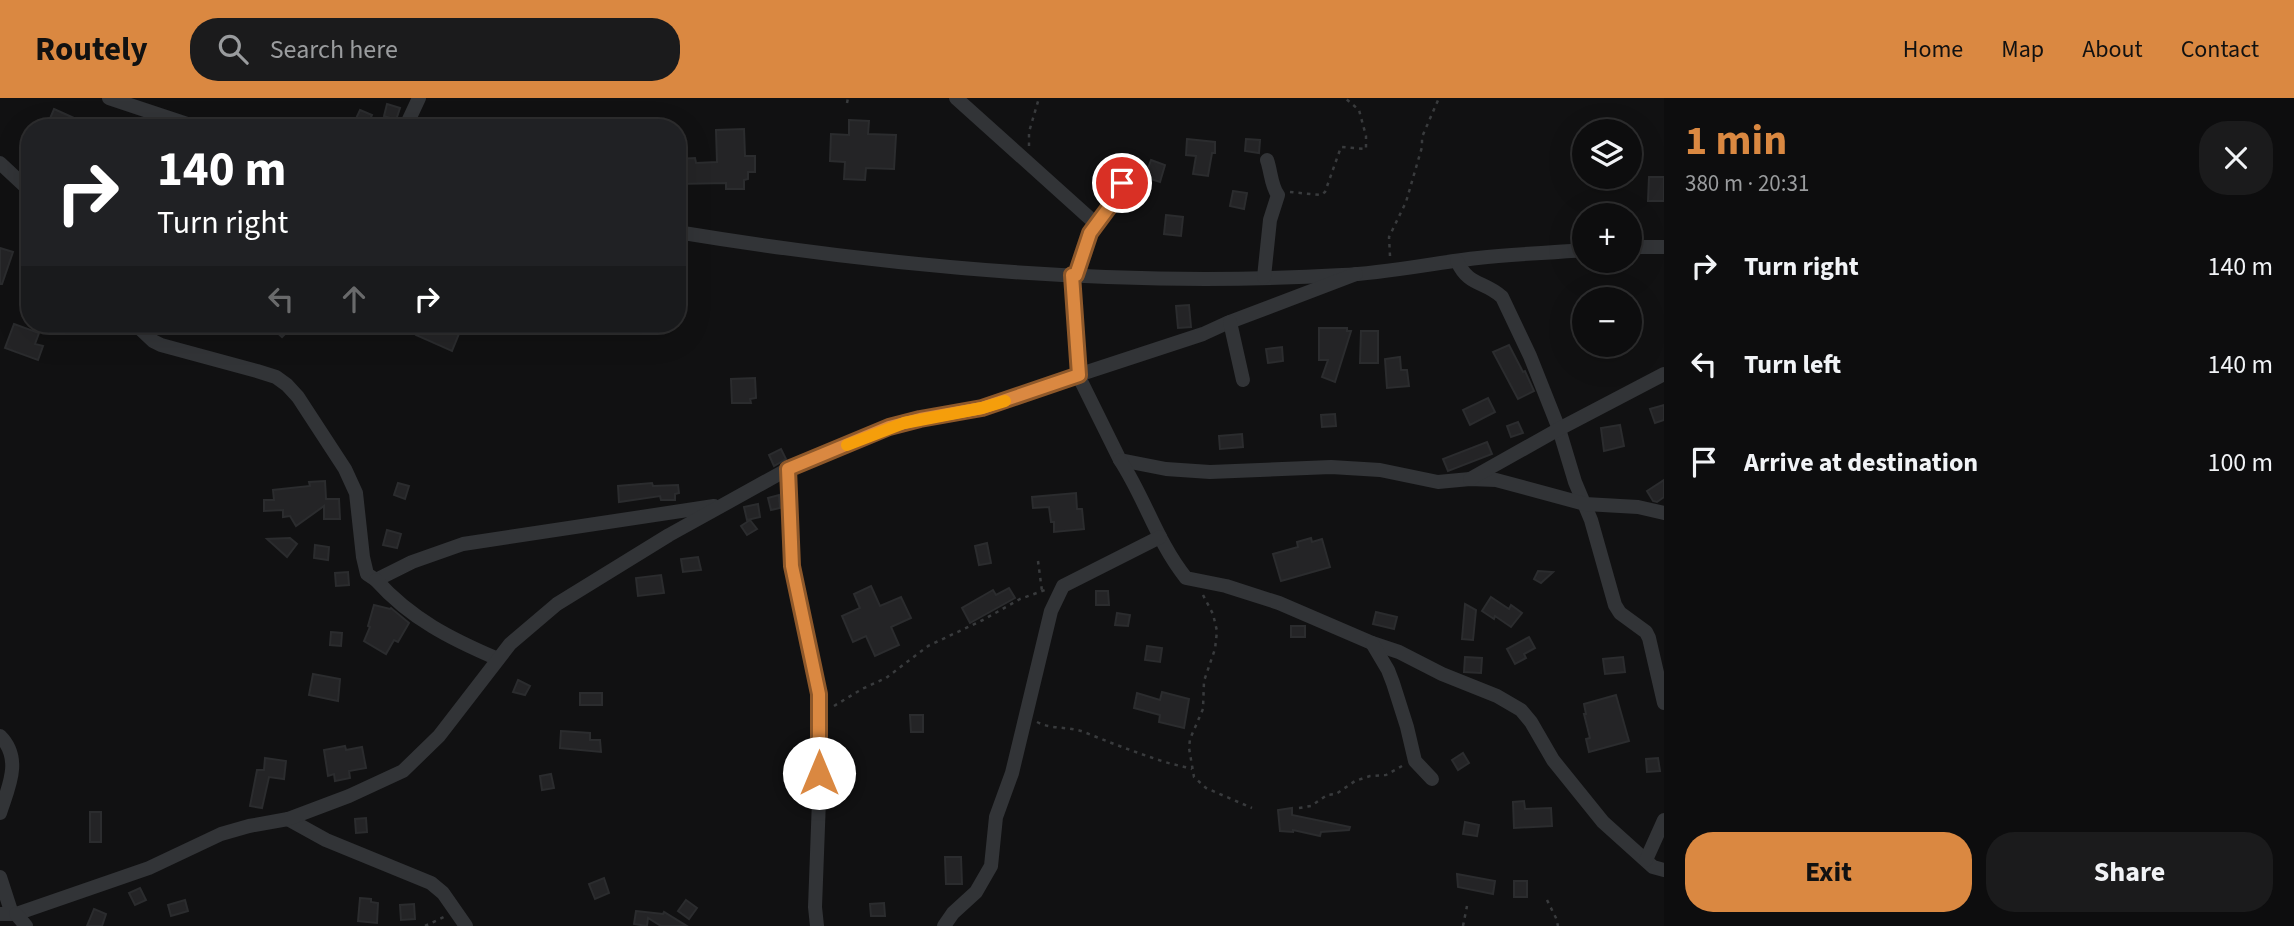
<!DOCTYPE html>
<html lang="en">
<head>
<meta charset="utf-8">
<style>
  :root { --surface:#0d0d0e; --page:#1b1b1c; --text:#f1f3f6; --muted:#9a9c9e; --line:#2d2d2e; --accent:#da8841 }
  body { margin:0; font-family:"Source Sans 3",sans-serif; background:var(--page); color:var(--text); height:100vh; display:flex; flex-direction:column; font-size:26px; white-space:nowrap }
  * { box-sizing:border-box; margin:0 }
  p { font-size:23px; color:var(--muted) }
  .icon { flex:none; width:38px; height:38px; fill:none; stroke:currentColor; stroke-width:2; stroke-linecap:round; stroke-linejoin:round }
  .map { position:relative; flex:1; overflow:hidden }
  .panel { display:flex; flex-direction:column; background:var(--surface); width:630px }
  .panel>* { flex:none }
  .hud { position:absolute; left:21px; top:21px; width:665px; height:214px; border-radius:28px; box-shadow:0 7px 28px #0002,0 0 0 2px var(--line); background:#202124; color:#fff; overflow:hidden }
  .buttons { position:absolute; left:1572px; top:21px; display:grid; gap:14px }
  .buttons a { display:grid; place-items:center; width:70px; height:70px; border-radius:50%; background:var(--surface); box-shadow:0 7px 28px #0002,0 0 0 2px var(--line); font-size:35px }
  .pin { position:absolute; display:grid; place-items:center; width:60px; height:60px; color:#fff; margin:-30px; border:4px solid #fff; border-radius:50%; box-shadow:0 2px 7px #0007 }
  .me { position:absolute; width:77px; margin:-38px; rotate:0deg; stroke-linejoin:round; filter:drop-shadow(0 0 5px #0008) }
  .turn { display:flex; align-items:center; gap:24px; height:147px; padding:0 21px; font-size:32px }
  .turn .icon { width:91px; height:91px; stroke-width:2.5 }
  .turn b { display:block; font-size:49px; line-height:60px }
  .lanes { display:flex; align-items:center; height:66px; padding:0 21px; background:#0003; justify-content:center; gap:35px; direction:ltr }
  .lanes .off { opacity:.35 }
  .round { display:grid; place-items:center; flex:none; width:74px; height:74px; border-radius:28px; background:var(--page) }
  .summary { display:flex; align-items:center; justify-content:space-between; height:119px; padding:0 21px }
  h1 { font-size:42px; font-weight:700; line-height:52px; color:var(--accent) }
  .primary-button { display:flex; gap:14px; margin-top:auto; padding:14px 21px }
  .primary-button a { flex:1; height:80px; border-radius:28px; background:var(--accent); color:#111; font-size:28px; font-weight:700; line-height:80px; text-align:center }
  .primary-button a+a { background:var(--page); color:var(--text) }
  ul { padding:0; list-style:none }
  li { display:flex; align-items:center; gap:21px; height:98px; padding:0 21px }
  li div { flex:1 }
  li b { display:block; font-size:26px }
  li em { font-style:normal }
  header { display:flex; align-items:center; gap:42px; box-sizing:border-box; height:98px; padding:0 35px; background:var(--accent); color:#111 }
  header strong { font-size:33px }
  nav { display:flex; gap:38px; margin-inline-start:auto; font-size:24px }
  .search { width:490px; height:63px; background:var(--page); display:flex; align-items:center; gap:18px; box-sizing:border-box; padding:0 24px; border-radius:28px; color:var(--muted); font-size:26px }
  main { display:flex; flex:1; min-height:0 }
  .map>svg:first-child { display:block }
  .building { fill:#242426; stroke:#2b2c2e; stroke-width:2 }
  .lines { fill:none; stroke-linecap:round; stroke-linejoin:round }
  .path { stroke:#393b3d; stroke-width:2.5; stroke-dasharray:3.5 5; stroke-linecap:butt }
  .minor { stroke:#323437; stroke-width:14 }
  .route-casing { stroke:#8e582a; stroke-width:18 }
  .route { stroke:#da8841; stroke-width:12 }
  .slow { stroke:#f59e0b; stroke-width:12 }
</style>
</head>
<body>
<header>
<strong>Routely</strong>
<div class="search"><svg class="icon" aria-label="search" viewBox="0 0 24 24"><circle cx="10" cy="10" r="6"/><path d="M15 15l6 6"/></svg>Search here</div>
<nav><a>Home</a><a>Map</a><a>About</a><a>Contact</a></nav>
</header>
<main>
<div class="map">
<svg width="1664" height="828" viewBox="0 0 1664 828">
  <rect width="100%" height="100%" fill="#111112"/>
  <g class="building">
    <path d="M387 6 400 10 396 22 384 18Z"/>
    <path d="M54 11 96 30H46Z"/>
    <path d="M360 12 372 17 366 30 354 25Z"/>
    <path d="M849 22 869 23 868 36 896 37 894 71 866 70 865 82 844 81 845 64 830 63 831 36 849 37Z"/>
    <path d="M744 31 745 58H755V74H748V81L744 82V91H726V85L677 86V61L695 60 696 65 717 64 716 32Z"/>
    <path d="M1187 41 1215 44V55H1212L1208 78 1193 76 1196 58 1186 57Z"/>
    <path d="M1246 41 1260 42 1259 55 1245 53Z"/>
    <path d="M1151 62 1165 67 1160 84 1145 79Z"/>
    <path d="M1649 79H1664V103H1648Z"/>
    <path d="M1233 93 1247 95 1244 111 1230 108Z"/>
    <path d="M1166 117 1183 119 1181 138 1164 136Z"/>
    <path d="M0 150 13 154 2 186H0Z"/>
    <path d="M1189 207 1191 229 1178 230 1176 208Z"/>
    <path d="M14 226 39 235 35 246 43 248 38 262 5 250Z"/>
    <path d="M268 226H295L282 239Z"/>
    <path d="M420 226H463L452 253 416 237Z"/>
    <path d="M1319 230H1347V233H1351L1335 284 1322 279 1328 262H1319Z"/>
    <path d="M1361 233H1378V265H1360Z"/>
    <path d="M1509 247 1523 274 1525 273 1534 293 1518 301 1493 254Z"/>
    <path d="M1282 249 1283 263 1268 265 1266 251Z"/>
    <path d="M1400 259 1401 272H1407L1409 288 1387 290 1385 261Z"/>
    <path d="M755 280 756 300 750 301 751 305H732L731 281Z"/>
    <path d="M1488 300 1495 314 1470 327 1463 312Z"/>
    <path d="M1664 307V322L1655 325 1650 311Z"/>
    <path d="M1335 316 1336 328 1322 329 1321 317Z"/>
    <path d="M1518 324 1523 335 1511 339 1507 328Z"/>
    <path d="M1620 327 1624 348 1604 353 1601 330Z"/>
    <path d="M1242 336 1243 349 1220 351 1219 338Z"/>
    <path d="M1487 344 1492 356 1448 373 1443 361Z"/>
    <path d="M781 351 786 361 774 368 769 357Z"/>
    <path d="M1664 382V399L1657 404 1653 403 1647 393Z"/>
    <path d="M325 383 326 401H339L340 421H324V408L296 428 290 418 283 419V412L264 413V402H274L273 392 310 388 309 384Z"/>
    <path d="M398 385 409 388 405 401 394 397Z"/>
    <path d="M652 385 653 388 678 387 679 395 675 396V402H661L660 398 619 404 618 388Z"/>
    <path d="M1076 395 1077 411H1082L1084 431 1054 434V424H1051L1049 409 1033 410 1032 399Z"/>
    <path d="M779 397 780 410 771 412 768 400Z"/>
    <path d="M758 406 760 419 747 422 744 409Z"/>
    <path d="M750 422 757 431 747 437 741 428Z"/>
    <path d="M387 432 401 436 397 450 383 447Z"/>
    <path d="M290 440 297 446 287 459 267 441Z"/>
    <path d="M1311 440 1312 444 1322 441 1330 469 1281 483 1273 456 1298 449 1297 444Z"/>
    <path d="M987 445 991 465 979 467 975 448Z"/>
    <path d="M315 447 329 449 328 462 314 460Z"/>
    <path d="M698 459 701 472 683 474 681 461Z"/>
    <path d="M1538 473 1553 474 1541 485 1534 481Z"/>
    <path d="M348 474 349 487 336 488 335 475Z"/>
    <path d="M661 477 664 495 638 498 636 480Z"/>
    <path d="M871 488 880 508 901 499 911 520 891 529 899 547 875 558 866 538 853 544 842 518 860 510 854 496Z"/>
    <path d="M1009 490 1015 500 970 525 962 510 993 492 996 497Z"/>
    <path d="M1096 493H1108L1109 507H1096Z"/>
    <path d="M1491 499 1509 511 1511 507 1522 515 1511 529 1495 518 1494 521 1482 513Z"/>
    <path d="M1465 506 1476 512 1473 542 1462 541Z"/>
    <path d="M374 507 390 511 391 510 409 525 398 544 394 542 386 556 364 543 370 529 368 528Z"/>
    <path d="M1376 514 1397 519 1394 531 1373 526Z"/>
    <path d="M1117 515 1130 517 1128 528 1115 527Z"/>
    <rect x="1291" y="528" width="14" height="11"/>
    <path d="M331 534 342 535 341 548 330 547Z"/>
    <path d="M1529 539 1535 550 1524 556 1526 560 1515 566 1507 551Z"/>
    <path d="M1147 548 1162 550 1160 564 1145 562Z"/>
    <path d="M1465 559 1482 560 1481 575 1464 574Z"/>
    <path d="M1623 559 1625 574 1605 576 1603 561Z"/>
    <path d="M313 576 340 581 338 603 309 597Z"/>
    <path d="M518 582 530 588 525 597 513 594Z"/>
    <path d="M1162 594 1189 601 1184 630 1159 624 1160 617 1134 610 1137 595 1160 602Z"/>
    <rect x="580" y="595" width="22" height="12"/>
    <path d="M1616 597 1629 643 1589 654 1586 641 1590 640 1584 616H1586L1584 606Z"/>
    <path d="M910 617H923V634H911Z"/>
    <path d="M561 633 590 635V642H600L601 654 560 650Z"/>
    <path d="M345 648 346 652 362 649 366 670 349 673 350 680 335 683 334 676 328 678 324 652Z"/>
    <path d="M1463 655 1469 665 1458 672 1452 662Z"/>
    <path d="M265 660 286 663 284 681 269 679 262 710 250 708 257 672H264Z"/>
    <path d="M1658 660 1660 673 1647 674 1646 661Z"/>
    <path d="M551 676 554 690 542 692 540 678Z"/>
    <path d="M1524 703 1525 711 1551 710 1552 728 1514 730 1513 704Z"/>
    <path d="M1292 710V717L1350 729 1349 732 1321 734 1320 738 1293 732V734L1280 733 1278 712Z"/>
    <rect x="90" y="714" width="11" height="30"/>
    <path d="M366 720 367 734 356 735 355 721Z"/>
    <path d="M1465 724 1479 727 1477 738 1463 736Z"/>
    <path d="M945 759H961L962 786H946Z"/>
    <path d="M1457 776 1495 783 1493 796 1458 789Z"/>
    <path d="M604 780 609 795 595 801 589 786Z"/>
    <rect x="1514" y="783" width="13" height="16"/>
    <path d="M140 790 146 802 135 807 129 795Z"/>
    <path d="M360 800 371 801V804L378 805 377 825 358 823Z"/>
    <path d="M185 802 188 813 171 818 168 807Z"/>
    <path d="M686 802 697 810 689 821 678 813Z"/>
    <path d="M884 805 885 818H871L870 806Z"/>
    <path d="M414 806 415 821 401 822 400 807Z"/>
    <path d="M94 811 106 816 102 828H87Z"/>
    <path d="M636 813 663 816 664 814 687 828H661L648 820 647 828 634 826Z"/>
  </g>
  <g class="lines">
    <g class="path">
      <path d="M847 5 848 0"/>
      <path d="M1029 48V34L1039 0"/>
      <path d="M1290 94 1321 97 1325 94 1341 49 1366 51V38L1359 12 1345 0"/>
      <path d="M1390 158 1389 139 1406 104 1422 49V39L1439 0"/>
      <path d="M1038 463 1042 493"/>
      <path d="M1203 497 1213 516 1217 533 1215 551 1204 583 1203 611 1190 641 1189 650 1194 679 1206 690 1252 710"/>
      <path d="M834 608 862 591 886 580 928 548 983 522 1020 501 1045 492"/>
      <path d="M1037 624C1052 632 1069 628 1084 634 1111 645 1137 655 1165 664 1174 667 1183 668 1192 671"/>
      <path d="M1299 710 1311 708 1327 697 1336 696 1355 683 1370 678 1386 677 1402 668"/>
      <path d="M1547 802 1556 820 1558 828"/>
      <path d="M425 828 444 819"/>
      <path d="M1463 828 1467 808"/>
    </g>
    <g class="minor">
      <path d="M109 0 199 30"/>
      <path d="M956 0 1095 125 1087 143 1076 177"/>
      <path d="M405 30 419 0"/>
      <path d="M0 65 30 93"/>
      <path d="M1095 125 1105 115 1134 68"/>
      <path d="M677 134C896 170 1120 190 1342 177 1388 175 1432 165 1478 160 1513 156 1549 155 1584 152"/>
      <path d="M1629 149H1664"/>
      <path d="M1457 163C1469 189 1483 182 1502 199L1530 258 1559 331 1575 384 1591 422 1615 507 1620 515 1646 534 1649 540 1664 605"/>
      <path d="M1356 176 1227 225 1203 236 1078 277 1120 362 1166 371 1210 374 1331 369 1380 372 1438 384 1470 381 1496 382 1585 406 1638 409 1664 415"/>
      <path d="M1264 179 1270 122 1278 97C1271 88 1271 73 1267 62"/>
      <path d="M1230 224 1243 282"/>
      <path d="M135 226 153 243 161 247 257 273 276 279 287 287 298 299 345 371 356 395 363 459 367 476 376 482 412 464 463 446 714 408"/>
      <path d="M1120 362C1145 400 1157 444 1186 480L1226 488 1279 505 1372 545 1399 554 1442 576 1497 598 1521 612 1531 624 1553 662 1603 724 1653 769 1664 772"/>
      <path d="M788 371 792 468 819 596V702L815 809 817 828"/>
      <path d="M1470 381 1559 331 1664 276"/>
      <path d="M376 482C411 521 451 541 498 561"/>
      <path d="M1372 545 1388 572 1393 585 1407 629 1415 663 1432 681"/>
      <path d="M0 638C23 661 8 690 0 715"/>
      <path d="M288 721 326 742 431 785 443 795 466 828"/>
      <path d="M1646 762 1664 722"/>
      <path d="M0 779 12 816"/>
      <path d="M0 816H16L149 770 221 736 249 728 288 721 349 698 403 673 439 638 510 546 557 506 669 437 788 371 889 329 920 321 982 310 1078 277 1072 177"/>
      <path d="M16 816 26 828"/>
      <path d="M944 828 953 815 976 794 991 768 996 719 1012 675 1051 513 1063 488 1160 439"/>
    </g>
  </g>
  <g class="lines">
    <defs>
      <path id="route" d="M819 675V596L792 468 788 371 889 329 920 321 982 310 1079 277 1072 177H1076L1090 135 1110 108 1122 85"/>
    </defs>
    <use href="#route" class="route-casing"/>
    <use href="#route" class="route"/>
    <path class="slow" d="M847 347 904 325 982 310 1005 303"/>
  </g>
</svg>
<div class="buttons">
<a><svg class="icon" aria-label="layers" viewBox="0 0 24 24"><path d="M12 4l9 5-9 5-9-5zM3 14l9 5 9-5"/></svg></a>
<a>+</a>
<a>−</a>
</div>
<div class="pin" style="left:1122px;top:85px;background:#d93025"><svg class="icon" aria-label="arrive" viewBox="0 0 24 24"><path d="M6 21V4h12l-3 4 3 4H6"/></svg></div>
<svg class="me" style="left:819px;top:675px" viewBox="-20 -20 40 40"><circle r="19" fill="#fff"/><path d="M0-13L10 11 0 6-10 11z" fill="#da8841"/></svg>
<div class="hud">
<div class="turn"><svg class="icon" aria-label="right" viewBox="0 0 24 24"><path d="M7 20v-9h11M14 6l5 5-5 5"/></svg><div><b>140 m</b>Turn right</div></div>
<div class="lanes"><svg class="icon off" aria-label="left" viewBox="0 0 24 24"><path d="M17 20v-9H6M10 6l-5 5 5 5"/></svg><svg class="icon off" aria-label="ahead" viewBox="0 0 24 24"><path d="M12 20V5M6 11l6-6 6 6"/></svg><svg class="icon" aria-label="right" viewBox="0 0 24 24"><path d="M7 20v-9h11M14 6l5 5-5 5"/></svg></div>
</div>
</div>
<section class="panel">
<div class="summary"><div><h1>1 min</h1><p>380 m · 20:31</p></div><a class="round"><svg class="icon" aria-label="close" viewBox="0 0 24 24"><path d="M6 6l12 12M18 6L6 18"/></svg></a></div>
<ul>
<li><svg class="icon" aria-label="right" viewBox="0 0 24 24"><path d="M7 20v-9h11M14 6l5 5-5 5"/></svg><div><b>Turn right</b></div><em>140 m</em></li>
<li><svg class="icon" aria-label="left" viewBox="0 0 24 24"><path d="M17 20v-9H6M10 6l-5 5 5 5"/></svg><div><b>Turn left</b></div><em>140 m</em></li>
<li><svg class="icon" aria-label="arrive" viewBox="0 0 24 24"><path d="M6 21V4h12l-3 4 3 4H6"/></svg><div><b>Arrive at destination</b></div><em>100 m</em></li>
</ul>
<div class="primary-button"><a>Exit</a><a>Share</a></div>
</section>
</main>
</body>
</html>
